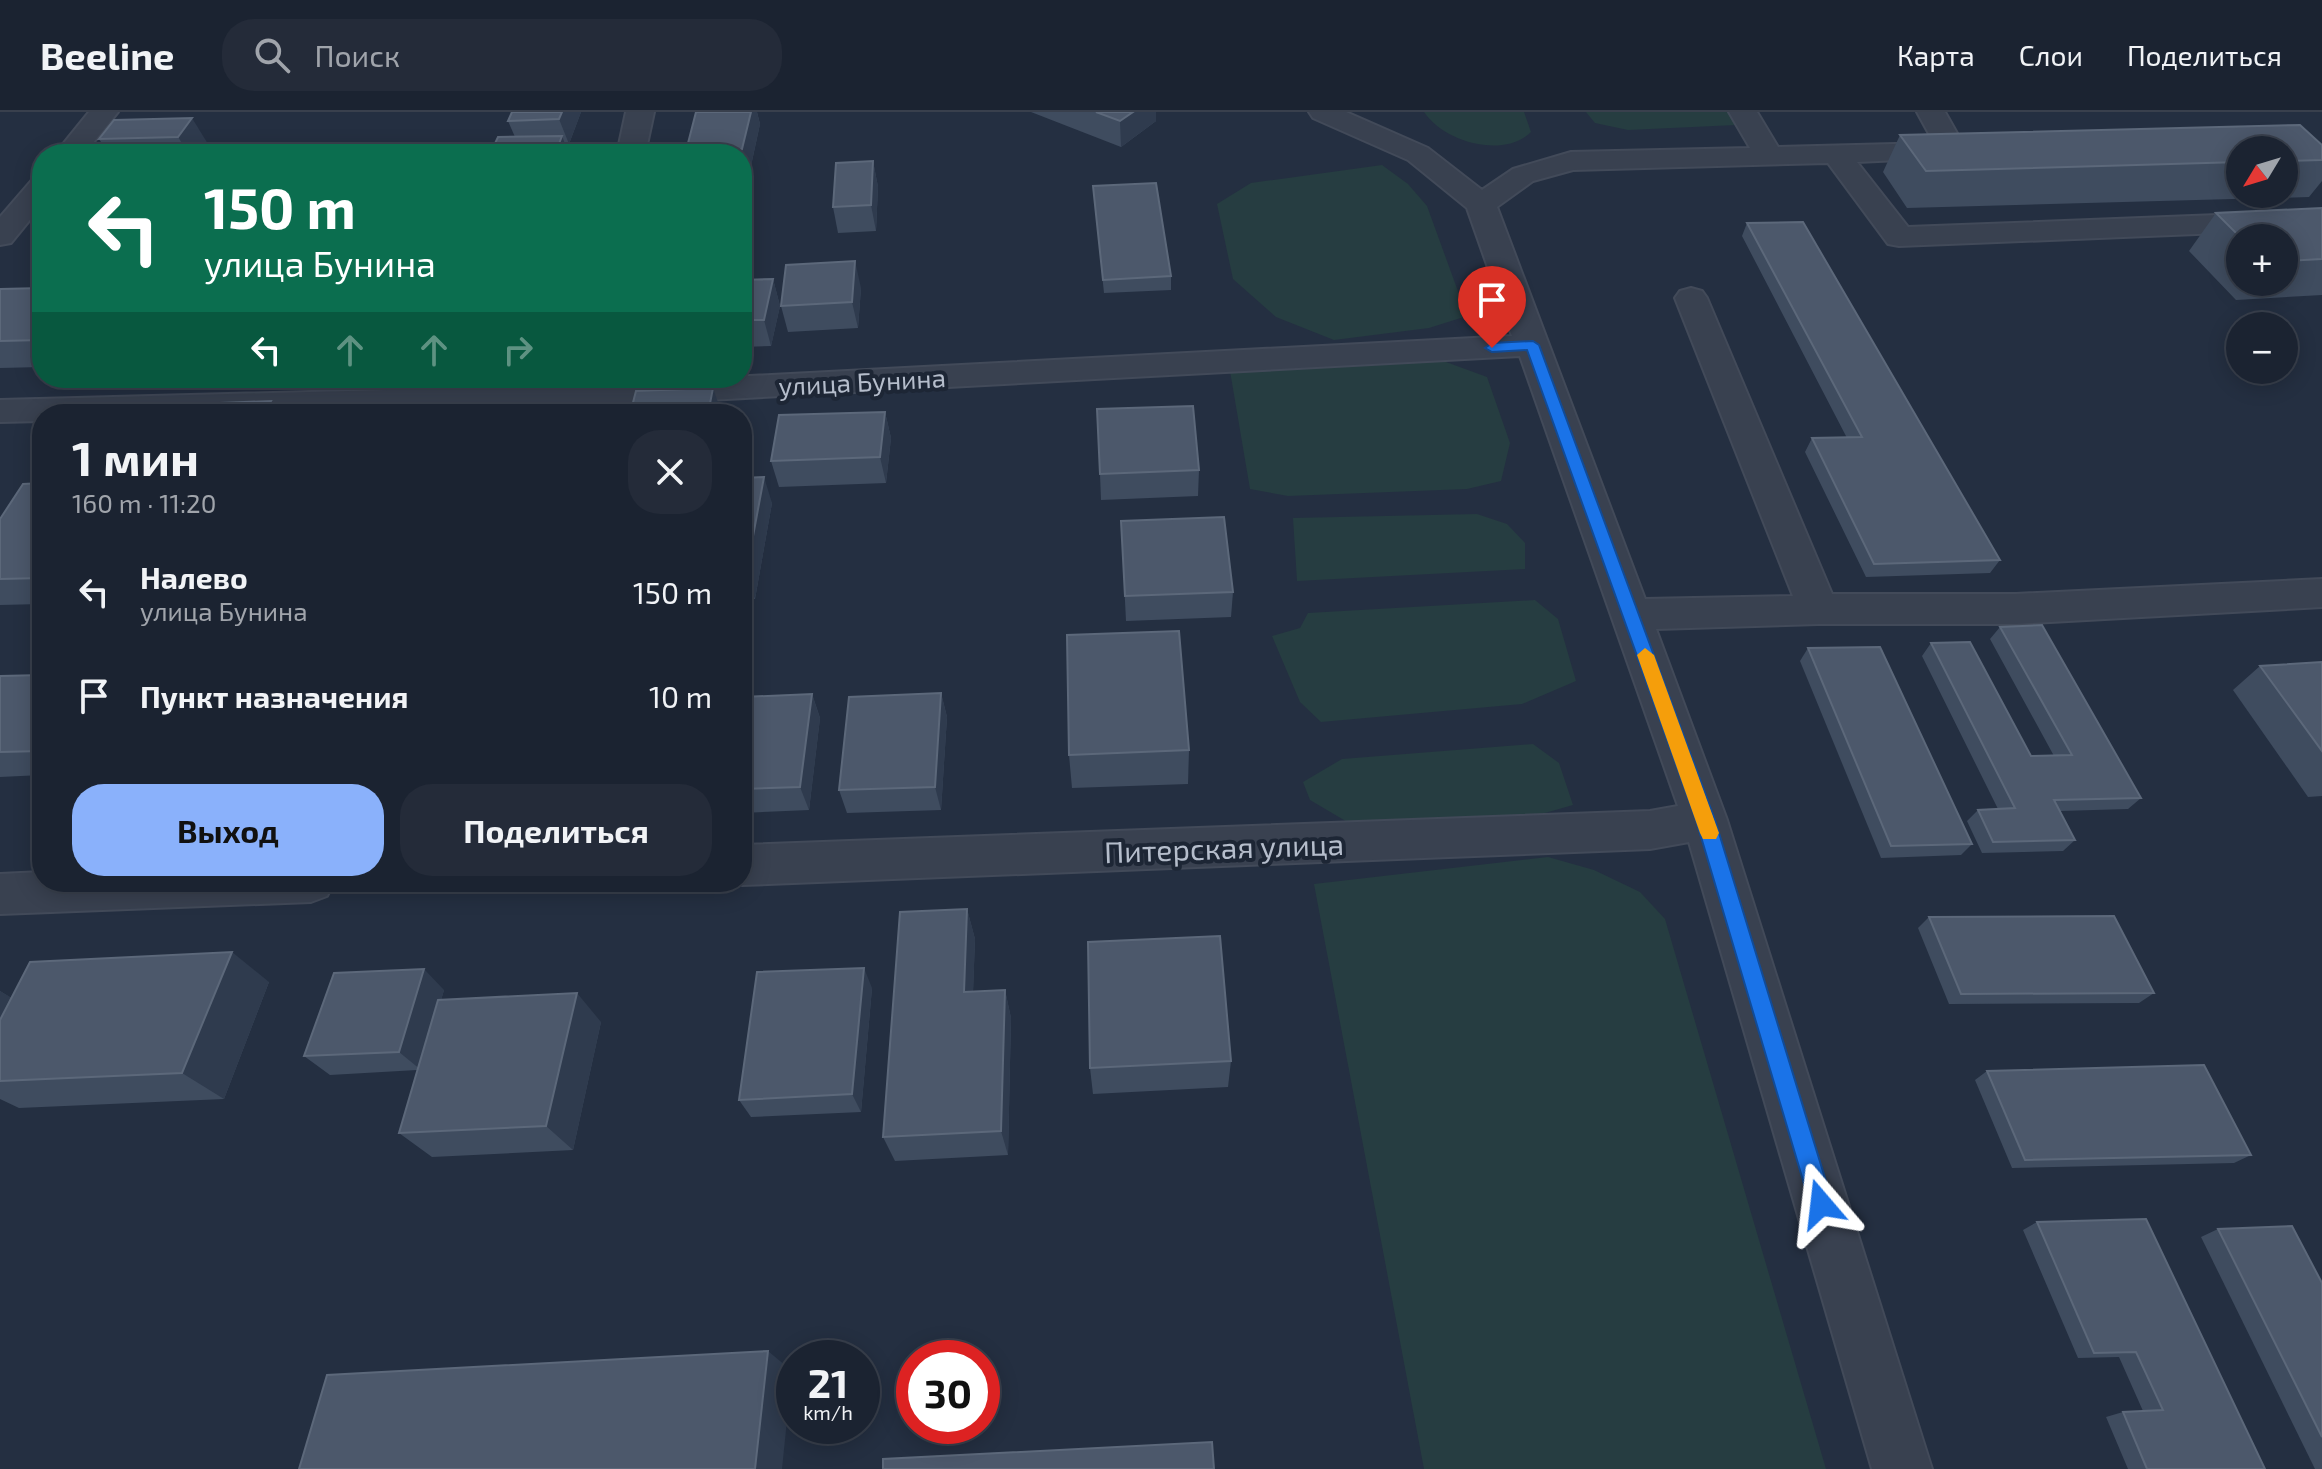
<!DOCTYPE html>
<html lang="ru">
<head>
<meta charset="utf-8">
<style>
  :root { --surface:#1b2331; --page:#242b39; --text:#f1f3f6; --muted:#a0a4ab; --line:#39404d; --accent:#8ab1fb }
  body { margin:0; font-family:"Exo 2",sans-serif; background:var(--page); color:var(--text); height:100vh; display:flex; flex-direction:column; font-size:30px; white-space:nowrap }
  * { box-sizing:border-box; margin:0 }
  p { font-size:26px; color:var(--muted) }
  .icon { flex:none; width:44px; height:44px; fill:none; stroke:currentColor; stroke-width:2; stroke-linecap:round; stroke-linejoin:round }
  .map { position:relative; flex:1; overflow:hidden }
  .side { position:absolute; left:32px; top:292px; width:720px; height:488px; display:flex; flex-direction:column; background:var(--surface); border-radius:32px; box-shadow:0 4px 20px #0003,0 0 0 2px var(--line) }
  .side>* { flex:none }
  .guide { position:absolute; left:32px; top:32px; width:720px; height:244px; border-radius:32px; box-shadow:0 4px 20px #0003,0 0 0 2px var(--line); background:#0b6e4f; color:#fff; overflow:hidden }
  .needle { width:52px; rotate:232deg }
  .controls { position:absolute; left:2226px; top:24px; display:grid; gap:16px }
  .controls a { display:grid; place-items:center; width:72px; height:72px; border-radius:50%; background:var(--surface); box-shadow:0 4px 20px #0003,0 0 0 2px var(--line); font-size:40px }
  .speed { position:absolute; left:776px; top:1228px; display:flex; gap:16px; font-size:40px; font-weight:700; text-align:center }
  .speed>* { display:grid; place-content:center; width:104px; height:104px; border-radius:50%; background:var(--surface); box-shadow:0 4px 20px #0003,0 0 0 2px var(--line); line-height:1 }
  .speed small { font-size:20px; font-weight:400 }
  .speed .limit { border:12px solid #d22; background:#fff; color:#111 }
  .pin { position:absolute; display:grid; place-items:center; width:68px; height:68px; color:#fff; margin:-82px -34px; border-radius:50% 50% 50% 0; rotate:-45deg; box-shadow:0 0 8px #0007 }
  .pin .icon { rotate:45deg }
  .me { position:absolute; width:88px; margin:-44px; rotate:343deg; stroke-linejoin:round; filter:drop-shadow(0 0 6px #0008) }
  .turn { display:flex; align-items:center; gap:28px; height:168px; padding:0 40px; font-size:36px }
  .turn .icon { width:104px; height:104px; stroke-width:2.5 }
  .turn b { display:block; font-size:56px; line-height:68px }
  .lanes { display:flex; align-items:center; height:76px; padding:0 40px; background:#0003; justify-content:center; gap:40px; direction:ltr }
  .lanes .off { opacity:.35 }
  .round { display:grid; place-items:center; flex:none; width:84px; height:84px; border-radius:32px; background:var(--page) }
  .overview { display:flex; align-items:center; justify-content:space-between; height:136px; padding:0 40px }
  h1 { font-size:48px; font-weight:700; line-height:60px }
  .action { display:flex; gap:16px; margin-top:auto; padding:16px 40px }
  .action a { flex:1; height:92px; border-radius:32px; background:var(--accent); color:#111; font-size:32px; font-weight:700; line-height:92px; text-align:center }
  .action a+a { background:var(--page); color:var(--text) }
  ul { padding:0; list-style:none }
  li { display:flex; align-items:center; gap:24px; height:104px; padding:0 40px }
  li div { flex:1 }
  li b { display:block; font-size:30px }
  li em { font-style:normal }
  header { display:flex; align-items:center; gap:48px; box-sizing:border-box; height:112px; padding:0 40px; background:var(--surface); border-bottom:2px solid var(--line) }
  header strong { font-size:38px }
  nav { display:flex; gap:44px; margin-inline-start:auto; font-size:28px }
  .search { width:560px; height:72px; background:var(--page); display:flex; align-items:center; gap:20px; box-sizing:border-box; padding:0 28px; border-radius:32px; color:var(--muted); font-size:30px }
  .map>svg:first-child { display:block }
  .green { fill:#263d41 }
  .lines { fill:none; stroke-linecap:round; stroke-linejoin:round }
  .minor-casing { stroke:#424a59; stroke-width:4 }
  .minor { fill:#394150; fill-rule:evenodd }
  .wall { fill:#3f4c5f; fill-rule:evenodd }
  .shaded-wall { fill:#2f3b4e }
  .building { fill:#4c586b; stroke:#5c687a; stroke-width:2 }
  .route { fill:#1a73e8; stroke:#114b97; stroke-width:2 }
  .slow { fill:#f59e0b }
  .labels { text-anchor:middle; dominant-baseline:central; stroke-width:8; stroke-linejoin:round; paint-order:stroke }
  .far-street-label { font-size:26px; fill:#b5bdcb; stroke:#1d2635 }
  .street-label { font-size:30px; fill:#b5bdcb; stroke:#1d2635 }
</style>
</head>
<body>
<header>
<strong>Beeline</strong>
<div class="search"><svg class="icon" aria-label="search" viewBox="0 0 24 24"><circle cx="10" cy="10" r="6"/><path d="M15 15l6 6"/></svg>Поиск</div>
<nav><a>Карта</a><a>Слои</a><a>Поделиться</a></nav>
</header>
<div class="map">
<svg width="2322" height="1357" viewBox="0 0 2322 1357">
  <rect width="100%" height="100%" fill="#242f41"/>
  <g class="green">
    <path d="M1424 0H1524L1531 20C1503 47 1444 30 1424 0Z"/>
    <path d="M1586 0H1728L1736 13 1628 18 1595 11Z"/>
    <path d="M1382 53 1408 72 1427 94 1467 204 1429 216 1334 228 1276 205 1233 167 1217 92 1251 71Z"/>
    <path d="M1393 249 1446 250 1487 265 1510 331 1501 369 1467 377 1288 384 1250 377 1230 259Z"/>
    <path d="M1477 402 1507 412 1525 431V457L1297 469 1293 406Z"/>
    <path d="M1535 488 1558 507 1576 569 1522 592 1321 610 1300 590 1272 524 1300 516 1308 501Z"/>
    <path d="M1533 632 1559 651 1573 693 1531 705 1349 711 1310 688 1303 670 1342 647Z"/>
    <path d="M1548 745 1594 758 1640 780 1665 807 1826 1357H1424L1314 772Z"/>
  </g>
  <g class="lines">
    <defs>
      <g id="minor">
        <path d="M89 0H118L84 42H55Z"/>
        <path d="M626 0H654L645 42H617Z"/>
        <path d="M1309 0H1346L1428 36 1482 78 1513 57 1571 40 1750 36 1729 0H1757L1778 35 1934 31 1917 0H1945L1967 39 1963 45 1857 50 1908 115 2322 99V117L1899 134 1888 132 1828 51 1573 58 1533 69 1497 95 1645 487 1793 484 1675 186 1680 179 1691 176 1702 179 1707 186 1832 482H2016L2322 467V495L2016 512H1818L1656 517 1727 708 1932 1357H1872L1689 730 1650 737 742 773 735 770H742V733L1650 699 1678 694 1520 244 579 295 316 302H42V309L0 310V288L579 273 1512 224 1467 96 1408 48 1313 6Z"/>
        <path d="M42 65V93L11 131 0 133V105L32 68Z"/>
        <path d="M42 760V770H334L327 784 311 790 0 802V762Z"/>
      </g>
    </defs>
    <use href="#minor" class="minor-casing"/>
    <use href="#minor" class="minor"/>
  </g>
  <g class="wall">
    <path d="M512 0H581L569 32H566L569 42H490L515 25 508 9Z"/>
    <path d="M696 0H757L760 12 749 63H742V42H686V39Z"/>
    <path d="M1031 0H1156V9L1121 35Z"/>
    <path d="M114 8 208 32 200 42H109L99 27Z"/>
    <path d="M1900 23 2322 33V69L2309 85 1907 96 1883 60ZM2240 38H2284V82H2240Z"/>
    <path d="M873 49 878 75 876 119 838 121 833 95Z"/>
    <path d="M1093 74 1171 164V178L1104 181Z"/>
    <path d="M2322 96V183L2236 188 2189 139 2216 101ZM2240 126H2284V170H2240Z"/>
    <path d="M1747 111 2000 448 1990 461 1866 465 1805 340 1812 326H1847L1742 124Z"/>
    <path d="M773 167 780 194 771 234 742 235V168Z"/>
    <path d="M42 176V255L0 256V177Z"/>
    <path d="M861 176 858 216 788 220 781 194Z"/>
    <path d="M885 300 891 326 886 371 779 375 771 349Z"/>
    <path d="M1199 358 1198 384 1101 388 1100 362Z"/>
    <path d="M742 366 772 391 755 487H742Z"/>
    <path d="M42 371V492L0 493V407Z"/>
    <path d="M1121 409 1233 480 1231 505 1126 509Z"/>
    <path d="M2000 515 2141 686 2128 697 2060 699 2075 728 2063 739 1982 741 1967 709 1978 698 1998 697 1922 544 1931 531 2031 644H2054L1990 527Z"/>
    <path d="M1808 536 1972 732 1961 743 1881 746 1800 549Z"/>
    <path d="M2322 550V684L2308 685 2233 578 2260 554Z"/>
    <path d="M42 563V663L0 665V564Z"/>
    <path d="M941 581 947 605 941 698 847 701 839 678Z"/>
    <path d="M812 582 820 606 809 698 742 701V585Z"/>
    <path d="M1189 638 1188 672 1072 676 1069 643Z"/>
    <path d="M967 797 975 827 973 880 1005 878 1011 906 1008 1043 895 1049 883 1025Z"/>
    <path d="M1929 805 2154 881 2139 891 1949 892 1918 816Z"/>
    <path d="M269 870 224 987 19 996 0 987V879L11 886Z"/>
    <path d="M872 876 861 1000 751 1005 739 988Z"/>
    <path d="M444 878 441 888 601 910 573 1038 432 1045 399 1021 417 958 330 963 304 944Z"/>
    <path d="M1231 949 1228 975 1093 982 1090 956Z"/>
    <path d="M1987 959 2251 1043 2234 1051 2012 1056 1975 968Z"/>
    <path d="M2037 1110 2265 1357H2128L2106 1305 2123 1300 2143 1299 2119 1245 2078 1246 2023 1118Z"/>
    <path d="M2218 1117 2322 1171V1357H2315L2201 1125Z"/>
  </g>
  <g class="shaded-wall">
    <path d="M562 0H581L569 32 559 7Z"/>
    <path d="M751 0H757L760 12 749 63 742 37Z"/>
    <path d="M1133 0H1156V9L1121 35 1120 9Z"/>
    <path d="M192 6 208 32 200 42H189L178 25Z"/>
    <path d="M562 24 569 42H555Z"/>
    <path d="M873 49 878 75 876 119 871 93Z"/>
    <path d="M855 149 861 176 858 216 852 190Z"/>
    <path d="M773 167 780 194 771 234 764 208Z"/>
    <path d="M713 276 722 302H708Z"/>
    <path d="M271 289 280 302H264Z"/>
    <path d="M885 300 891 326 886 371 880 345Z"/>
    <path d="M764 365 772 391 755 487 746 462Z"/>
    <path d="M941 581 947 605 941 698 935 675Z"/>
    <path d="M812 582 820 606 809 698 800 675Z"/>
    <path d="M967 797 975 827 972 908 964 880Z"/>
    <path d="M232 840 269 870 224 987 182 961Z"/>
    <path d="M864 856 872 876 861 1000 852 982Z"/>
    <path d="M424 857 444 878 421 958 399 940Z"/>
    <path d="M1005 878 1011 906 1008 1043 1001 1019Z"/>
    <path d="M0 879 17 889 0 924Z"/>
    <path d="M577 881 601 910 573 1038 546 1014Z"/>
    <path d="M768 1239 792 1259 782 1357H755Z"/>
  </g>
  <g class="building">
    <path d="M512 0H562L559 7 508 9Z"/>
    <path d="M696 0H751L742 37 686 39Z"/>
    <path d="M1096 0H1133L1120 9Z"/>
    <path d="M192 6 178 25 99 27 114 8Z"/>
    <path d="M2300 13 2322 33V48L2284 49V38H2240V50L1926 59 1900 23Z"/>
    <path d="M562 24 555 42H490L498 25Z"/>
    <path d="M873 49 871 93 833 95 836 51Z"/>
    <path d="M1156 71 1171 164 1103 168 1093 74Z"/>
    <path d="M2322 96V147L2284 149V126H2241L2216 101Z"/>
    <path d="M1803 110 2000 448 1874 452 1812 326 1862 325 1747 111Z"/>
    <path d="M855 149 852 190 781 194 786 153Z"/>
    <path d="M773 167 764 208H742V168Z"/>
    <path d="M42 176V228L0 229V177Z"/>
    <path d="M713 276 708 302H630L636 279Z"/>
    <path d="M271 289 264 302H165L171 293Z"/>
    <path d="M1193 294 1199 358 1100 362 1097 297Z"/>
    <path d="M885 300 880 345 771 349 779 303Z"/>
    <path d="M764 365 746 462H742V366Z"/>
    <path d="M42 371V466L0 467V407L23 372Z"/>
    <path d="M1224 405 1233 480 1125 484 1121 409Z"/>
    <path d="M2042 513 2141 686 2054 688 2075 728 1993 730 1978 698 2015 696 1931 531 1970 530 2031 644 2072 643 2000 515Z"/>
    <path d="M1179 519 1189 638 1069 643 1067 523Z"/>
    <path d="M1880 535 1972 732 1891 734 1808 536Z"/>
    <path d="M2322 550V639L2260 554Z"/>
    <path d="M42 563V639L0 640V564Z"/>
    <path d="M941 581 935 675 839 678 849 585Z"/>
    <path d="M812 582 800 675 742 677V585Z"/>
    <path d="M967 797 964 880 1005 878 1001 1019 883 1025 900 800Z"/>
    <path d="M2114 804 2154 881 1961 882 1929 805Z"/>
    <path d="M1220 824 1231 949 1090 956 1088 830Z"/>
    <path d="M232 840 182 961 0 969V908L30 850Z"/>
    <path d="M864 856 852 982 739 988 757 860Z"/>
    <path d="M424 857 399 940 304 944 334 861Z"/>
    <path d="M577 881 546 1014 399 1021 438 888Z"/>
    <path d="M2204 953 2251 1043 2025 1048 1987 959Z"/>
    <path d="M2146 1107 2265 1357H2147L2123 1300 2163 1298 2136 1240 2094 1241 2037 1110Z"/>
    <path d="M2292 1114 2322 1171V1325L2218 1117Z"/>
    <path d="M768 1239 755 1357H299L327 1263Z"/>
    <path d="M1212 1330 1214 1357H883V1347Z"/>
  </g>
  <path class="route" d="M1533 229 1539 233 1715 708 1833 1092 1829 1099 1821 1103 1814 1099 1810 1092 1696 708 1527 238 1492 240 1485 236 1492 231Z"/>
  <path class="slow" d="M1645 536 1654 543 1719 721 1716 727H1703L1700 721 1637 543Z"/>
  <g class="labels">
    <g class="far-street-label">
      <text transform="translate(862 269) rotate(-3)">улица Бунина</text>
    </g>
    <g class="street-label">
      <text transform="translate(1224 735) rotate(-2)">Питерская улица</text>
    </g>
  </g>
</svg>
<div class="controls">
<a><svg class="needle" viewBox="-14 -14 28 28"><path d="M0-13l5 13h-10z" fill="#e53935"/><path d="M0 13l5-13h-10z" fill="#a0a4ab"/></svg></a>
<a>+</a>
<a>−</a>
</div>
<div class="speed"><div>21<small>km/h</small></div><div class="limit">30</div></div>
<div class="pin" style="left:1492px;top:236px;background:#d93025"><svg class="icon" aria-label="arrive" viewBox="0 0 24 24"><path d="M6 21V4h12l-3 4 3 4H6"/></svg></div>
<svg class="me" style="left:1821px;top:1092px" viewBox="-20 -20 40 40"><path d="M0-17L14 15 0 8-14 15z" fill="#1a73e8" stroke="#fff" stroke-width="4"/></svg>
<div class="guide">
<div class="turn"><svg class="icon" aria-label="left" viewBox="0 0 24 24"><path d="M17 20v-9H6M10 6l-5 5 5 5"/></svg><div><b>150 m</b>улица Бунина</div></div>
<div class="lanes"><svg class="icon" aria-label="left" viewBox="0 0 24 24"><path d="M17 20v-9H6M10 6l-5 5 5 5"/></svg><svg class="icon off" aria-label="ahead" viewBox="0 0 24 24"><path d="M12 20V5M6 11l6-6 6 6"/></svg><svg class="icon off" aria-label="ahead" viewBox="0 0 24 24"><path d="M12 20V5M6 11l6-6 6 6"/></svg><svg class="icon off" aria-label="right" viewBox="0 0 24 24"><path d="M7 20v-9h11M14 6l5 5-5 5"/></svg></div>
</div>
<section class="side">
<div class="overview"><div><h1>1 мин</h1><p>160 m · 11:20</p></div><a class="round"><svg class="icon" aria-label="close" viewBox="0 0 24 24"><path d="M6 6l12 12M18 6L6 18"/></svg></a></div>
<ul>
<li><svg class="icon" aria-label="left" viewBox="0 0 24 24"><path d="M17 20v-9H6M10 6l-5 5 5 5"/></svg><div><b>Налево</b><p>улица Бунина</p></div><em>150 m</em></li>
<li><svg class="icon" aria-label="arrive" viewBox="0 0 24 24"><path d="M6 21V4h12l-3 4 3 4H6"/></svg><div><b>Пункт назначения</b></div><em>10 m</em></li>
</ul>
<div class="action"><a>Выход</a><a>Поделиться</a></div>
</section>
</div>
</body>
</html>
